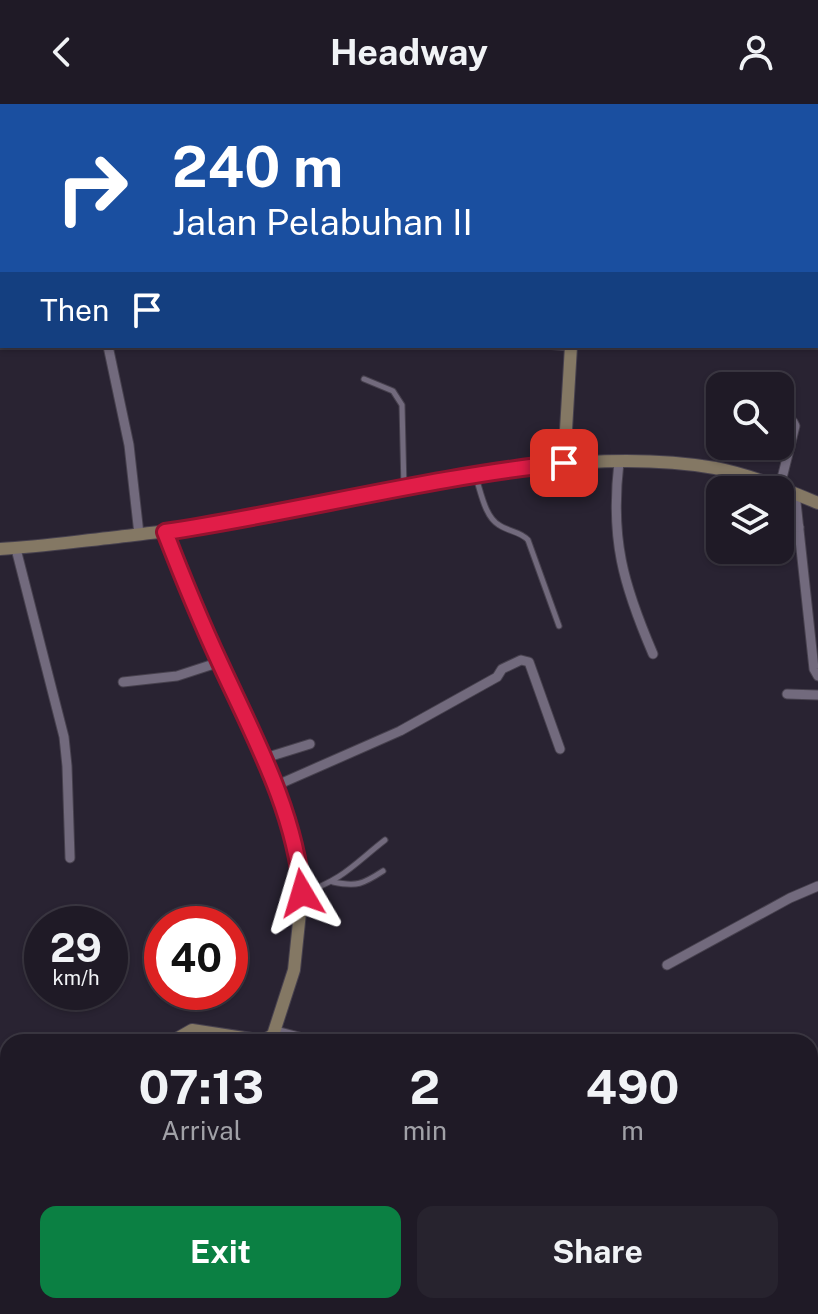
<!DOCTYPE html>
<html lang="en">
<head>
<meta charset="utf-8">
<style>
  :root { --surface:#1f1a26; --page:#27232e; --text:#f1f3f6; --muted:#a1a1a7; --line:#3c3843; --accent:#0b8043 }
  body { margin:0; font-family:"Public Sans",sans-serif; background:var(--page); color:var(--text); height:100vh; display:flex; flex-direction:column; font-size:30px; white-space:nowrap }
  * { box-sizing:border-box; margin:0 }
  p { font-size:26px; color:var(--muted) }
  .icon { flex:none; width:44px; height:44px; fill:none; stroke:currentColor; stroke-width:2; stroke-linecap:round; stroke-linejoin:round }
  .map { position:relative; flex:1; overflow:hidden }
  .drawer { position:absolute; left:0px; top:930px; width:818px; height:280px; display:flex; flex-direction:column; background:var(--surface); border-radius:24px 24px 0 0; box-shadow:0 2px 6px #0004,0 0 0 2px var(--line) }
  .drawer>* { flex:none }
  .banner { position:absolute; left:0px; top:0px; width:818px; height:244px; box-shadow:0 2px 6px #0004,0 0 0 2px var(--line); background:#1a4fa0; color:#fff; overflow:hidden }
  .fabs { position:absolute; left:706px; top:268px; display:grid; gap:16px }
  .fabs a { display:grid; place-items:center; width:88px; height:88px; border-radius:16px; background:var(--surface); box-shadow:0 2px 6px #0004,0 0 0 2px var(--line); font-size:40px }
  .speed { position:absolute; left:24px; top:802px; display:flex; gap:16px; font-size:40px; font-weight:700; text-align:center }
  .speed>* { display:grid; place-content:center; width:104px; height:104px; border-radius:50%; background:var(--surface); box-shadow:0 2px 6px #0004,0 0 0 2px var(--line); line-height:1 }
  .speed small { font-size:20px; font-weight:400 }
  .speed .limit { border:12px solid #d22; background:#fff; color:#111 }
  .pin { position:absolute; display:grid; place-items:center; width:68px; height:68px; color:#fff; margin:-34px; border-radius:16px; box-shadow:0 4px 12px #0006 }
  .me { position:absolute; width:88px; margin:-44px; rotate:353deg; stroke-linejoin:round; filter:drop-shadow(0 0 6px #0008) }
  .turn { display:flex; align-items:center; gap:28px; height:168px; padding:0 40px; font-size:36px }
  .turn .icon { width:104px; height:104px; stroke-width:2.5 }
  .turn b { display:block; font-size:56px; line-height:68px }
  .then { display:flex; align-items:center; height:76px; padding:0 40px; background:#0003; gap:16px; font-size:30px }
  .eta { display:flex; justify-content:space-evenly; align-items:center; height:136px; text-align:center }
  .eta b { font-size:48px; font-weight:700; line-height:56px }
  .cta { display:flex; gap:16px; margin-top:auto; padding:16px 40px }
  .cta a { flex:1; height:92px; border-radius:16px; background:var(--accent); color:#fff; font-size:32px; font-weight:700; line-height:92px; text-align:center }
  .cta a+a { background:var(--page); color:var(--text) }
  header { display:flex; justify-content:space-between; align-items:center; height:104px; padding:0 40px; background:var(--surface); font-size:36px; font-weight:700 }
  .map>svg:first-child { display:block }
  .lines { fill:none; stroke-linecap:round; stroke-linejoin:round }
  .lane-casing { stroke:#47414e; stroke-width:7 }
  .street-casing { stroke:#47414e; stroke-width:11 }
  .secondary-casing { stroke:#47414e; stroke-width:14 }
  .lane { stroke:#726a7d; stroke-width:5 }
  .street { stroke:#726a7d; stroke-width:9 }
  .secondary { stroke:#847864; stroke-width:12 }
  .route-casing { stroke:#92132f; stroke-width:20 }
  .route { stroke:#e11d48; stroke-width:14 }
</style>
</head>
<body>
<header><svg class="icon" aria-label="back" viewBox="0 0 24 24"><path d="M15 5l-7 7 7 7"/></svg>Headway<svg class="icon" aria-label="person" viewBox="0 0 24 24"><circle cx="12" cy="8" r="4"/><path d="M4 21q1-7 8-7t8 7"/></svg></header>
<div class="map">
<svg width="818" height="1210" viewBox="0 0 818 1210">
  <rect width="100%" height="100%" fill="#292332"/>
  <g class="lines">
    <defs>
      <g id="lane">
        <path d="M545 242 570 244"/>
        <path d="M364 275 393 287 402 301 404 385"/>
        <path d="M476 374C481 388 485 413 499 421 509 428 520 427 528 436L559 522"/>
        <path d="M333 778C357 783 363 780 383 767"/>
        <path d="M303 789C344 775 353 761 385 736"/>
      </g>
      <g id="street">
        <path d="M51 0 59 2"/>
        <path d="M634 0 635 2"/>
        <path d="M96 2V0"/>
        <path d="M304 2V0"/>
        <path d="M778 2 779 0"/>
        <path d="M816 78V93"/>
        <path d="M816 139 818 140"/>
        <path d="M108 242 129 341 139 430"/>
        <path d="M619 358C610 435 623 480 653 550"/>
        <path d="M780 382 795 322 793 318 780 314"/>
        <path d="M795 389 814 565 818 572"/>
        <path d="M780 425 799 423"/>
        <path d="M16 445 64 633 67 662 70 754"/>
        <path d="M123 578 177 572 220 558"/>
        <path d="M787 590 818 591"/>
        <path d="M265 654 310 640"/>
        <path d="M275 682 400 627 497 573 502 565 521 556 529 558 560 645"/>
        <path d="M667 861 790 794 818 782"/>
        <path d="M276 927 318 938"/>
        <path d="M810 1024 818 1020"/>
        <path d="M810 1135 818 1133"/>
        <path d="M161 1202 162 1210"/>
        <path d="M273 1202 276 1210"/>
        <path d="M762 1202 763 1210"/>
        <path d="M207 1210 232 1202"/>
      </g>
      <g id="secondary">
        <path d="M571 2V0"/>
        <path d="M564 359 571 242"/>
        <path d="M165 428 220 558 265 654 298 752 302 789 294 866 273 931 266 935 258 936 192 926 171 938"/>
        <path d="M0 445C36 443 72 438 109 434 155 428 201 424 247 416 396 390 564 338 715 364 751 371 784 385 818 399"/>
        <path d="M0 971 8 967"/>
      </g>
    </defs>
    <use href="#lane" class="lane-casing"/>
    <use href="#street" class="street-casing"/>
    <use href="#secondary" class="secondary-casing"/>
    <use href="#lane" class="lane"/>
    <use href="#street" class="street"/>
    <use href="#secondary" class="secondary"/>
  </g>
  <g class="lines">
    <defs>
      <path id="route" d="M302 789C295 707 254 633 220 559 200 516 182 472 165 428 298 408 430 373 564 359"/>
    </defs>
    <use href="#route" class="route-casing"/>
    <use href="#route" class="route"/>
  </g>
</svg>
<div class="fabs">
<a><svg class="icon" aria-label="search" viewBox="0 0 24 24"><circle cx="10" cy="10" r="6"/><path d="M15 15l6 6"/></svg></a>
<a><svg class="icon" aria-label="layers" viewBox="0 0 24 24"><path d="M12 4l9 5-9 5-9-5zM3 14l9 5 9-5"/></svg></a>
</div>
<div class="speed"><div>29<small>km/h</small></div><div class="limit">40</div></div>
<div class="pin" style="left:564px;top:359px;background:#d93025"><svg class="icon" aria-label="arrive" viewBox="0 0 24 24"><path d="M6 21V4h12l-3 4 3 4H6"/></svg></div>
<svg class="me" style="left:302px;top:789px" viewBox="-20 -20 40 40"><path d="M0-17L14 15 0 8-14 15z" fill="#e11d48" stroke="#fff" stroke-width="4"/></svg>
<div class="banner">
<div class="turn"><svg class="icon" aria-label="right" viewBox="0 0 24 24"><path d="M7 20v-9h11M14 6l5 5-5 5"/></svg><div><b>240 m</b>Jalan Pelabuhan II</div></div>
<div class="then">Then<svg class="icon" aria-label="arrive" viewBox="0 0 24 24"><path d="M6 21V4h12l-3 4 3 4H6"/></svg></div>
</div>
<section class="drawer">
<div class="eta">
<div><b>07:13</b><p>Arrival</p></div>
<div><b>2</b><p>min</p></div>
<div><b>490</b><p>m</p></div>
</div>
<div class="cta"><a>Exit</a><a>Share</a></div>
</section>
</div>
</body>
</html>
